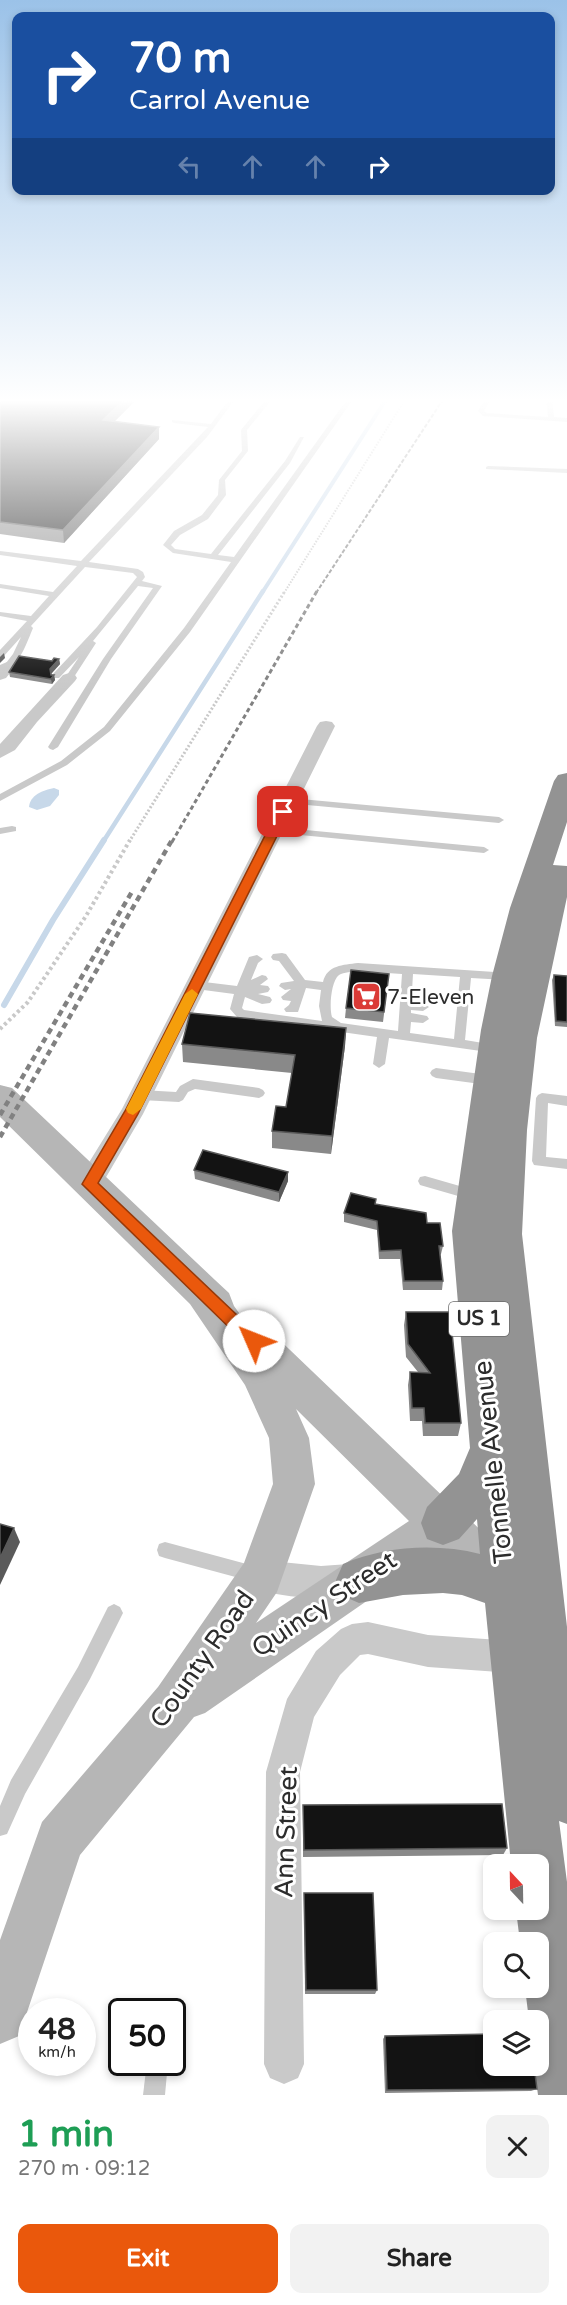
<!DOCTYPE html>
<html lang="en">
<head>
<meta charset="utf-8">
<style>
  :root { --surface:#fff; --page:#f2f2f2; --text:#222; --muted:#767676; --accent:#ea580c }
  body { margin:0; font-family:"Varela Round",sans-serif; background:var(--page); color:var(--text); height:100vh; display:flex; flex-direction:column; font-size:22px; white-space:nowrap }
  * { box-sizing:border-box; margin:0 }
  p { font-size:20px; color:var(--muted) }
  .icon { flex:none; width:33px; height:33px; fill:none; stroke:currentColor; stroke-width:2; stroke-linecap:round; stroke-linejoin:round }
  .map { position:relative; height:2095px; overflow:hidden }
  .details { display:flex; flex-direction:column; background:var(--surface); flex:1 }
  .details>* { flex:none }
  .banner { position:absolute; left:12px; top:12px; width:543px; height:183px; border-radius:12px; box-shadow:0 3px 9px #0003; background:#1a4fa0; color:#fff; overflow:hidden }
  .needle { width:39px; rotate:338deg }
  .fabs { position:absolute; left:483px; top:1854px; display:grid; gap:12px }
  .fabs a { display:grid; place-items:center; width:66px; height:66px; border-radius:12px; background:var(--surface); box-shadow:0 3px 9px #0003; font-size:30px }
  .speed { position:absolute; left:18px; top:1998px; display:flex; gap:12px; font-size:30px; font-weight:700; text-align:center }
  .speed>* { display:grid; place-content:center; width:78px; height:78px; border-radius:50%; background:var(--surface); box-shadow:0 3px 9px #0003; line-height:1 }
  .speed small { font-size:15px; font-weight:400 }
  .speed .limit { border:3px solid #111; border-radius:9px; background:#fff; color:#111 }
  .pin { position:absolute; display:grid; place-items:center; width:51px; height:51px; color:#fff; margin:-26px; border-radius:12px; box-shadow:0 3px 9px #0006 }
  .me { position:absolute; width:66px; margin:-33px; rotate:314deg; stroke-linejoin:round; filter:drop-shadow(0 0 4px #0008) }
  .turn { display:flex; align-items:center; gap:21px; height:126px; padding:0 18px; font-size:27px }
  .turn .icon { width:78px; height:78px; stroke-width:2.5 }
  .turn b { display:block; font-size:42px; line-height:51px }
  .lanes { display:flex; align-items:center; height:57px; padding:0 18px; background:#0003; justify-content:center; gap:30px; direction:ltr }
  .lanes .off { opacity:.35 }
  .round { display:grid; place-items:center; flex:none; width:63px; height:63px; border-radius:12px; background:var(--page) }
  .overview { display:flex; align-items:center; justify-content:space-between; height:102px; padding:0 18px }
  h1 { font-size:36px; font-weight:800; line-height:45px; color:#1e9e55 }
  .primary-button { display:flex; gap:12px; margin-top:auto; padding:12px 18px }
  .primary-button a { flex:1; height:69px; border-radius:12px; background:var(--accent); color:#fff; font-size:24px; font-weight:800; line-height:69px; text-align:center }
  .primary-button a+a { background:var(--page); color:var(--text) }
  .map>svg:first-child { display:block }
  .water { fill:#c7d8e9 }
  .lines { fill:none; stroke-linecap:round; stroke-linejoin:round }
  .stream-far2 { stroke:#c7d8e9; stroke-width:4 }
  .stream-far1 { stroke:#c7d8e9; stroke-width:4.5 }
  .stream { stroke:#c7d8e9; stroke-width:6 }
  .path-far2 { stroke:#c9c9c9; stroke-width:2; stroke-dasharray:1.5 1.5; stroke-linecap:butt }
  .path-far1 { stroke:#c9c9c9; stroke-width:3; stroke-dasharray:2 2; stroke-linecap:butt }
  .path { stroke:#c9c9c9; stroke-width:4; stroke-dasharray:3 3; stroke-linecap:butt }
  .lane { fill:#c9c9c9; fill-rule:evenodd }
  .street { fill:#c9c9c9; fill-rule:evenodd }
  .secondary { fill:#b6b6b6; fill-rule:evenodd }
  .highway { fill:#939393; fill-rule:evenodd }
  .rail-far2 { stroke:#818181; stroke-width:2; stroke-dasharray:4 2; stroke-linecap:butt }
  .rail-far1 { stroke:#818181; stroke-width:3; stroke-dasharray:4.5 3; stroke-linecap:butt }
  .rail { stroke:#818181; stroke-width:4.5; stroke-dasharray:6 4.5; stroke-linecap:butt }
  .wall { fill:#898989 }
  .shaded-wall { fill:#5a5a5a }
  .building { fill:#131313; stroke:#5a5a5a; stroke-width:1.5 }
  .route { fill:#ea580c; stroke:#983908; stroke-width:1.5 }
  .slow { fill:#f59e0b }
  .labels { text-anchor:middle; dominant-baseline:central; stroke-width:6; stroke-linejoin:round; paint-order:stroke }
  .shield { fill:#fff; stroke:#6b6b6b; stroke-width:1.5 }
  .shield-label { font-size:20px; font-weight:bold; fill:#2c2c2c }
  .poi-label { font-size:21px; fill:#2c2c2c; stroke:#fff; text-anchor:start }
  .near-street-label { font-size:26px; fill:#2c2c2c; stroke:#fff }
</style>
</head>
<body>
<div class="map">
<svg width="567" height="2095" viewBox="0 0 567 2095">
  <rect width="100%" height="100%" fill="#fff"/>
  <path class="water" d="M54 788 59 790V795L50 806 37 810 29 807C30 795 43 790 54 788Z"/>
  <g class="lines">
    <path class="stream-far2" d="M262 593 387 398"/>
    <path class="stream-far1" d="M103 842 263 591"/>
    <path class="stream" d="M4 1005 53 920 104 840"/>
    <path class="path-far2" d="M284 593 406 398"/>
    <path class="path-far1" d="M129 842 285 591"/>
    <path class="path" d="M0 1029 28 1002 86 916 130 840"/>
    <g class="lane">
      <path d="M230 398H236L207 437 89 562 138 569 143 572 145 577 142 581 162 586 111 659 58 747 53 750 50 749 48 747 103 659 153 588 138 586 93 641 96 643 72 680 65 678 79 657 59 678H53V674L97 627 137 577 133 573 85 567 31 626 33 628C27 642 21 662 7 670L3 667 13 654 21 637 3 657 0 658V650L27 621 0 616V612L31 616 49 596 0 588V584L53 592 77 566 0 555V551L81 561 208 427 174 423 172 422V420L211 424Z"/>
      <path d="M267 398H273L247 430 248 451 225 480 226 495 208 519 180 535 171 545 175 549 211 554 285 461 300 437H304L290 463 218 555 234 557 348 398H354L190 632 110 731 67 765 0 801V794L61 761 104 727 184 628 231 562 173 553 163 545 174 531 202 515 218 495 219 480 242 451 241 430Z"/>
      <path d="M486 398H492L484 411 487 413 548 417 546 398H552L554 417 567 418V422L483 416 478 411Z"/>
      <path d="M488 466 567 469V473L486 469V467Z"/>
      <path d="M289 798 499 817 504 820 499 823 286 803 284 801Z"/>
      <path d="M12 826 16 827V831L0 834V828Z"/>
      <path d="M274 827 484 847 489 850 484 853 270 832 269 830Z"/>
      <path d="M282 953 286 954 305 980 323 982C327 965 343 965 358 963L510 973 512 976 506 980 471 978 465 1040 495 1045 501 1049 495 1053 389 1038 385 1064 379 1068 373 1064 377 1037 241 1018 237 1017 230 1009 234 994 196 989 190 985 196 981 237 986 249 957 257 955 263 959 258 963 251 980 262 975 266 976 268 979 260 985 268 986 270 989 268 992 258 994 270 997 272 1000 270 1003 262 1004 245 997 242 1008 244 1010 322 1021 319 1006 321 990 306 988 298 1012H286L284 1009 289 1005 291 1001 283 1000 281 997 291 989 285 990 279 986 281 983 294 981 279 961 273 960 271 957 273 954ZM358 971 402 974 398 1031 341 1023 332 1017C329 1008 331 981 339 975 344 972 352 972 358 971ZM413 974 460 977 454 1039 410 1033 411 1022 423 1023 429 1019 427 1016 411 1013V1010L423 1011 429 1007 423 1003 412 1002V999L424 1000 430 996 424 992 412 991Z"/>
      <path d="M436 1068 488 1075 492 1077 494 1080 492 1083 488 1085 436 1078 432 1076 430 1073 432 1070Z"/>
      <path d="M193 1079 259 1088 263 1090 265 1093 263 1096 259 1098 195 1089 188 1092 183 1100 179 1102 141 1100 137 1098 135 1095 137 1092 141 1090 176 1092 180 1086Z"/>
      <path d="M542 1093 567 1096V1106L548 1103 546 1157 567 1159V1169L534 1165 532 1161 536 1098 538 1095Z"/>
      <path d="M425 1176 477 1191 479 1195 477 1199 472 1200 420 1185 418 1181 420 1177Z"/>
      <path d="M165 1542 254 1566 260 1568 262 1574 260 1580 254 1582 165 1558 159 1556 157 1550 159 1544Z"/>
      <path d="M114 1604 120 1607 123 1613 90 1679 25 1794 7 1834 0 1836V1806L11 1780 78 1667 108 1607Z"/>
      <path d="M147 2062H168L165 2095H143Z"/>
    </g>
    <g class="street">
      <path d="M7 662 15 667 6 678 0 680V665Z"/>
      <path d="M69 673 75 675 77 678 75 681 37 722 15 750 0 758V744L63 675Z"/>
      <path d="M326 721 332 722 335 726 143 1114 98 1191 89 1194 80 1191 77 1184 80 1177 122 1109 317 726 320 722Z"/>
      <path d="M261 1560 321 1566 349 1564 360 1569 365 1580 360 1591C333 1602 277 1598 250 1587L245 1576 250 1565Z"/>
      <path d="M368 1622 428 1635 515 1641 527 1645 531 1657 527 1669 515 1673 428 1667 368 1654 360 1655 340 1675 314 1717 300 1772 304 2064 298 2078 284 2084 270 2078 264 2064 266 1772 287 1699 316 1651 341 1629 352 1624Z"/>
    </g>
    <path class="secondary" d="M0 1085 12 1088 215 1280 229 1293 234 1306 247 1324 252 1322 266 1327 453 1506 458 1508 518 1567 524 1583 518 1599 502 1605 486 1599 439 1551 205 1713 194 1717 80 1855 19 2036 0 2044V1940L42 1822 158 1687 244 1563 273 1484 269 1438 245 1385 190 1304 0 1117ZM296 1409 409 1521 256 1623 277 1592 315 1484 309 1438Z"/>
    <path class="highway" d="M567 773V822L553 865 567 866V897L537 1038 527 1130 522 1234 567 1627V1824L559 1821 567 1882V2095H538L534 2066H538V2020H529L525 1988H538V1942H520L516 1910H538V1864H511L485 1603 462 1595 443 1593 403 1595 359 1603 343 1596 336 1580 343 1564C385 1546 436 1543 480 1554L477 1519 459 1539 443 1545 427 1539 421 1523 427 1507 459 1474 470 1448 452 1231 481 1030 492 976 510 908 554 781 558 775Z"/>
    <path class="rail-far2" d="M316 593 444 398"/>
    <path class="rail-far1" d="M172 842 317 591"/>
    <g class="rail">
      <path d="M0 1115 133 890"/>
      <path d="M0 1137 172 840"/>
    </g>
  </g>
  <g class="wall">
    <path d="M0 398H138L114 422 159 427V439L64 543 0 534Z"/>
    <path d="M59 659 60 664 51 674 54 675 55 680 52 684 10 677 9 672Z"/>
    <path d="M389 974 383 1022 345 1018 346 1008Z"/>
    <path d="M554 975 567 976V1027L555 1026 552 980Z"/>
    <path d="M346 1028 345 1046 331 1154 272 1148V1131L286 1107 292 1073 183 1062 182 1044Z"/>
    <path d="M194 1170 288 1181 279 1202 195 1179Z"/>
    <path d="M376 1199V1204L427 1223 443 1246 441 1254 440 1255 443 1281 442 1290H403L400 1259H379L377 1230 344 1222V1213Z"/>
    <path d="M406 1312 461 1423 458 1436H423L422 1421H410L408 1385 410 1372H418L406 1357 404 1325Z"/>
    <path d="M303 1805 507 1848 503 1855 303 1857Z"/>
    <path d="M304 1893 377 1990 375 1994H305Z"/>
    <path d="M385 2036 537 2089 531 2091 385 2093 383 2039Z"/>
  </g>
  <g class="shaded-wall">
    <path d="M126 398H138L104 432 103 420Z"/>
    <path d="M159 427V439L64 543 63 530Z"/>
    <path d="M4 653 5 658 0 663V657Z"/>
    <path d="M59 659 60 664 51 674 50 669Z"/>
    <path d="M54 675 55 680 52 684 51 679Z"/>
    <path d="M346 1028 345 1046 331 1154 332 1136Z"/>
    <path d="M288 1172V1181L279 1202V1192Z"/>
    <path d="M14 1528 20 1542 0 1585V1558Z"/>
  </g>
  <g class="building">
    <path d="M0 398H126L103 420 159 427 63 530 0 522Z"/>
    <path d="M19 656 52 661 54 658 59 659 50 669 51 675H54L51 679 9 672Z"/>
    <path d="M351 970 389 974 384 1012 346 1008Z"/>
    <path d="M554 975 567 976V1022L556 1021Z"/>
    <path d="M190 1013 346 1028 332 1136 272 1131 276 1106 286 1107 295 1055 182 1044Z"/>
    <path d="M203 1150 288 1172 279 1192 194 1170Z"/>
    <path d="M351 1193 376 1199 375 1204 426 1213 427 1223H440L443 1246H439L443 1281H404L401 1250 380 1251 377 1221 344 1213Z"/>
    <path d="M406 1312H450L461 1423H425L424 1408H412L410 1372 430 1373 408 1344Z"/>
    <path d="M0 1524 14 1528 0 1558Z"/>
    <path d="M502 1804 507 1848 304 1850 303 1805Z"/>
    <path d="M304 1893H373L377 1990H306Z"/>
    <path d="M494 2034V2066H534L537 2089 387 2090 385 2036Z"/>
  </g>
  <linearGradient id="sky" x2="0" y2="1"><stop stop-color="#9bc2e8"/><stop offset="0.58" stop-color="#fff"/><stop offset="1" stop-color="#fff" stop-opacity="0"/></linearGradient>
  <rect width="567" height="691" fill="url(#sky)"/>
  <path class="route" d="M283 808 289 812 138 1114 98 1183 259 1336 262 1341 259 1346 254 1349 248 1346 82 1184 125 1111 277 812Z"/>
  <path class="slow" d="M192 989 198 994 141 1109 133 1115 128 1113 126 1109 185 994Z"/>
  <defs>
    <symbol id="supermarket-square" viewBox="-11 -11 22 22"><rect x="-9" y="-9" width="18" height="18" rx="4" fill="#db3a36" stroke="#fff"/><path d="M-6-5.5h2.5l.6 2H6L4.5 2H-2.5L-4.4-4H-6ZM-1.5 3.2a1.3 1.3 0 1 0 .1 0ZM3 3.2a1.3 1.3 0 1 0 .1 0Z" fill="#fff"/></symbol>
  </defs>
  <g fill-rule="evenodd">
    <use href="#supermarket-square" x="350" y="980" width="33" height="33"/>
  </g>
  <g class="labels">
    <rect class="shield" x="449" y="1302" width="60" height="34" rx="4.5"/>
    <g class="shield-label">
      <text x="479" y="1319">US 1</text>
    </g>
    <g class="poi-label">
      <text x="387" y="997">7-Eleven</text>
    </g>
    <g class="near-street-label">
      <text transform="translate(493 1462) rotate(-96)">Tonnelle Avenue</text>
      <text transform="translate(324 1604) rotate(-34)">Quincy Street</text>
      <text transform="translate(202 1659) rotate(-55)">County Road</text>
      <text transform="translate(286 1832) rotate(-88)">Ann Street</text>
    </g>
  </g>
</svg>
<div class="fabs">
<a><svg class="needle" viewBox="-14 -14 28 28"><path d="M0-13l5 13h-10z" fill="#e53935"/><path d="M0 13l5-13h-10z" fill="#767676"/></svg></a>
<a><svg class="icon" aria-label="search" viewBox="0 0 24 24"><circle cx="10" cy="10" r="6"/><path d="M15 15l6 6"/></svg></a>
<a><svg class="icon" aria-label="layers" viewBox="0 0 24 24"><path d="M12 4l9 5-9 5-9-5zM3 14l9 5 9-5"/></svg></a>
</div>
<div class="speed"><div>48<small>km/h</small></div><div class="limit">50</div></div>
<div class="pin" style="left:283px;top:812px;background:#d93025"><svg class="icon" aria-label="arrive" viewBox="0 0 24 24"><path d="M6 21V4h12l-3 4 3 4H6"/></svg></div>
<svg class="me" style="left:254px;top:1341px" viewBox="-20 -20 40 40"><circle r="19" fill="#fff"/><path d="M0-13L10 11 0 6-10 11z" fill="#ea580c"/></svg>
<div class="banner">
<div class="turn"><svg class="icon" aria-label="right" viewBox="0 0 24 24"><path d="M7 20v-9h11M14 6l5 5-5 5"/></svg><div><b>70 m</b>Carrol Avenue</div></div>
<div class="lanes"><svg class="icon off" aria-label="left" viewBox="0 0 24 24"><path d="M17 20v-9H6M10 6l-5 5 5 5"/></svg><svg class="icon off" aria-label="ahead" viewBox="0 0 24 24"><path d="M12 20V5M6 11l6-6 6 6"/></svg><svg class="icon off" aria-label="ahead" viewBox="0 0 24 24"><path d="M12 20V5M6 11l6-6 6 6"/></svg><svg class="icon" aria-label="right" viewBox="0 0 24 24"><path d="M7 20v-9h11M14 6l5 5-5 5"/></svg></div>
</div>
</div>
<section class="details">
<div class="overview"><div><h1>1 min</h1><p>270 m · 09:12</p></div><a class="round"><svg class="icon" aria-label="close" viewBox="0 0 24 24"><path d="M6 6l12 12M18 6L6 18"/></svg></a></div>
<div class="primary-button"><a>Exit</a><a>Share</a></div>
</section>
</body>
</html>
